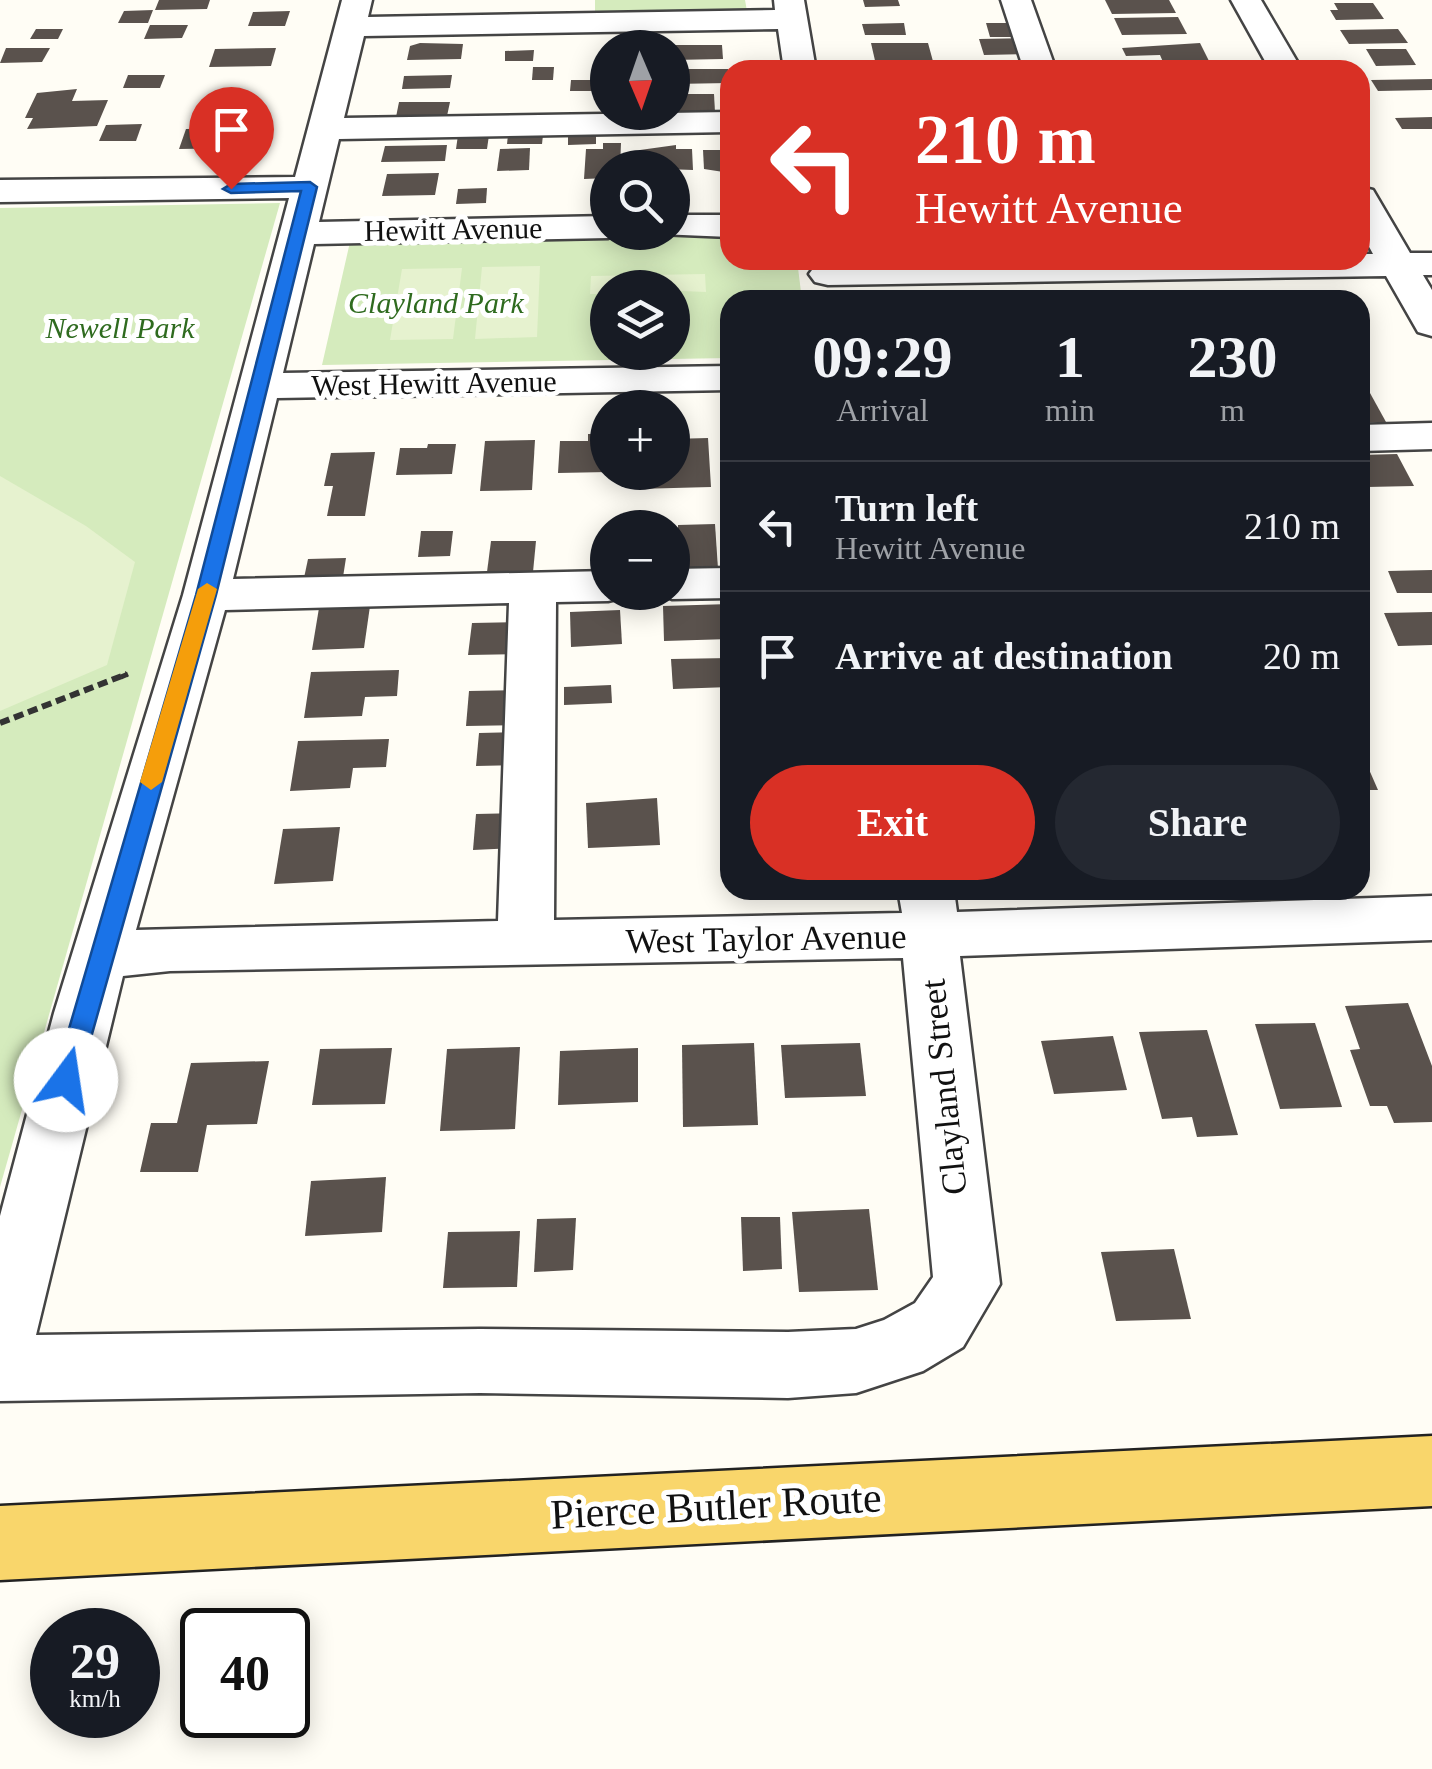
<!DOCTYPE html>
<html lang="en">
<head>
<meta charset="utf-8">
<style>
  :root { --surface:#171b24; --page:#242831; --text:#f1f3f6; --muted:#9ea1a6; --line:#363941; --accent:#d93025 }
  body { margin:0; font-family:"Times New Roman",serif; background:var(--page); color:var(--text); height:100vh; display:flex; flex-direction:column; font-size:38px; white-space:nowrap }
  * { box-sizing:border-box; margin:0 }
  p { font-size:32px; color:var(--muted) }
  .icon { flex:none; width:55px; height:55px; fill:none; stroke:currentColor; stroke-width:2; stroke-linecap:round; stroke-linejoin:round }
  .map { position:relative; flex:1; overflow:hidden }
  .drawer { position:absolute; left:720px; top:290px; width:650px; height:610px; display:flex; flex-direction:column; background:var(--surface); border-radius:30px; box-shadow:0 5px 25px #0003 }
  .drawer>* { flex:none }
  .hud { position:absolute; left:720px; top:60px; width:650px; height:210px; border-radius:30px; box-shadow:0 5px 25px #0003; background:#d93025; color:#fff; overflow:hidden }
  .needle { width:65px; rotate:178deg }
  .tools { position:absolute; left:590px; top:30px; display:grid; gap:20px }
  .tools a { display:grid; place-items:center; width:100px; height:100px; border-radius:50%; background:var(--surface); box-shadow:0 5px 25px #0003; font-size:50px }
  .speed { position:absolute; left:30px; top:1608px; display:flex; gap:20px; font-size:50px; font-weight:700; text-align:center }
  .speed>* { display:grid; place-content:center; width:130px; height:130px; border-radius:50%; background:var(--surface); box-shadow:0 5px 25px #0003; line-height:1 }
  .speed small { font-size:25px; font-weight:400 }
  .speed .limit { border:5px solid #111; border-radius:15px; background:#fff; color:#111 }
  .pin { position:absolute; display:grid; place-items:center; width:85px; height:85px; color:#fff; margin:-102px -42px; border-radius:50% 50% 50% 0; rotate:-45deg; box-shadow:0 0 10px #0007 }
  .pin .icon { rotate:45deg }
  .me { position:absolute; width:110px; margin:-55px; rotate:14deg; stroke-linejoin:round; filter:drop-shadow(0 0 8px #0008) }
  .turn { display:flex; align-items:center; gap:35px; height:210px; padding:0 30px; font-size:45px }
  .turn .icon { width:130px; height:130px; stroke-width:2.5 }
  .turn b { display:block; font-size:70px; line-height:85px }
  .eta { display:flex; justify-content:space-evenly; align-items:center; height:170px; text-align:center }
  .eta b { font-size:60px; font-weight:600; line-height:70px }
  .action { display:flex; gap:20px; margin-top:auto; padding:20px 30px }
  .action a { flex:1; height:115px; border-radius:60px; background:var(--accent); color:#fff; font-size:40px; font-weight:600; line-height:115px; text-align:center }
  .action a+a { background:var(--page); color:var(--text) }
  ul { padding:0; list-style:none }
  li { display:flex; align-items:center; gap:30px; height:130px; padding:0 30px; border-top:2px solid var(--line) }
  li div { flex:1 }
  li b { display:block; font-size:38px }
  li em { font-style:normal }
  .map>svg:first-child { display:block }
  .green { fill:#d5ebbd; fill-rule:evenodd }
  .pitch { fill:#e6f2cf }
  .building { fill:#5a524d }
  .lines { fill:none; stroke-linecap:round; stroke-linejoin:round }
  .minor-casing { stroke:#444; stroke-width:5 }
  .major-casing { stroke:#222; stroke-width:5 }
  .path-far1 { stroke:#333; stroke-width:5; stroke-dasharray:8 4; stroke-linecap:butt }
  .path { stroke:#333; stroke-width:6; stroke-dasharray:10 5; stroke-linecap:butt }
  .minor { fill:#fff; fill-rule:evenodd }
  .major { fill:#f9d66b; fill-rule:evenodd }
  .route { fill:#1a73e8; stroke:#114b97; stroke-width:2.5 }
  .slow { fill:#f59e0b }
  .labels { text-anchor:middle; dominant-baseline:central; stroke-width:10; stroke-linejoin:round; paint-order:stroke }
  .far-street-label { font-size:30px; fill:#111; stroke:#fff }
  .far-park-label { font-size:30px; font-style:italic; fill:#2f6b1f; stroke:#fff }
  .street-label { font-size:35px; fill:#111; stroke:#fff }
  .near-street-label { font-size:42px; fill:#111; stroke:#fff }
</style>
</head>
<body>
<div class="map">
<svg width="1432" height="1769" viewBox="0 0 1432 1769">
  <rect width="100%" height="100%" fill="#fffdf5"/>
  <g class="green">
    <path d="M595 0H745L747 11 595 13Z"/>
    <path d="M280 203 0 1187V208Z"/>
    <path d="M730 235V260H797L802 300H730V358L322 365 350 242ZM608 288H672V352H608Z"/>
  </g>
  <g class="pitch">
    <path d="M540 266 537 337 475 339 482 267Z"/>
    <path d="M462 268 453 339 390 340 402 269Z"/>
    <path d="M705 274 706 292 608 288 607 294H590L591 276Z"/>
    <path d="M0 476 86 526 135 562 107 665 0 711Z"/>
  </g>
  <g class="building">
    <path d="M159 0H210L207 9 155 10Z"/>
    <path d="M863 0H898L900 6 865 7Z"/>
    <path d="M1105 0H1169L1176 13 1112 14Z"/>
    <path d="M1334 3H1373L1384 19 1336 20 1330 10H1338Z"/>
    <path d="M153 10 148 23H118L124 11Z"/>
    <path d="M290 11 285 26H248L253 12Z"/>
    <path d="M1178 17 1187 34 1122 35 1114 18Z"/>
    <path d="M904 23 906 35H865L862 24Z"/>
    <path d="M986 23H1021L1025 37H990Z"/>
    <path d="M150 25H188L182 38 144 39Z"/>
    <path d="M36 29H63L58 39H30Z"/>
    <path d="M1398 29 1408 43 1349 44 1340 30Z"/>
    <path d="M1026 38 1031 54 984 55 979 39Z"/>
    <path d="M420 43 463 44 461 59 407 60 410 46Z"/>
    <path d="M871 43H928L934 65H876Z"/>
    <path d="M1200 43 1209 61 1163 62 1160 55 1126 56 1122 48Z"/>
    <path d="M672 45H722L723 59 672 60Z"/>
    <path d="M6 48H50L42 62 0 63Z"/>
    <path d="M276 48 271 66 209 67 215 49Z"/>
    <path d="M1366 49H1406L1416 65 1376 66Z"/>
    <path d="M534 50 533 61H505V51Z"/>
    <path d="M533 67H554L553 80H532Z"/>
    <path d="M673 69H728L729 83 673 84Z"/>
    <path d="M128 75H165L160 88H123Z"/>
    <path d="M452 75 450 88 402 89 404 76Z"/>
    <path d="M1432 79V90L1378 91 1371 80Z"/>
    <path d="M571 80H606V91H570Z"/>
    <path d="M77 89 72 101 108 100 97 126 27 129 33 118H25L37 93Z"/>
    <path d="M672 94H714L715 112 672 113Z"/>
    <path d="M214 99H255L249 117H230L233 110H210Z"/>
    <path d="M399 102H450L447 116 396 117Z"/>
    <path d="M1432 117V129H1402L1395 118Z"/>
    <path d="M142 124 136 141H99L106 125Z"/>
    <path d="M247 128 241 148 179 149 186 129Z"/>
    <path d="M568 129H596V144L568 145Z"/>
    <path d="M458 135H489L487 149H456Z"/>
    <path d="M508 135H543L542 144H507Z"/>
    <path d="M603 143H621L620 168H608V178L584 179 586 149H603Z"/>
    <path d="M447 145 445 161 381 162 385 146Z"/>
    <path d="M676 145V149H692L693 170 640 168V150Z"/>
    <path d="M530 148 529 170 497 171 500 149Z"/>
    <path d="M703 150H730V173L704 169Z"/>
    <path d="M439 173 435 195 382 196 387 174Z"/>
    <path d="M487 188 486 203 456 204 458 189Z"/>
    <path d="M1370 393 1386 422 1360 423V394Z"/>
    <path d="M588 434H608V472L558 473 560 441H588Z"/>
    <path d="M708 438 711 487 636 489V472H672V439Z"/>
    <path d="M535 440 532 490 480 491 485 441Z"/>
    <path d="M428 444H456L452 474 396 475 400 448H427Z"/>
    <path d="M375 452 365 516H327L333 486H324L331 453Z"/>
    <path d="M1397 454 1414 486 1367 487 1360 473V455Z"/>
    <path d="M715 524 718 569 678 570V525Z"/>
    <path d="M421 531H453L450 556 418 557Z"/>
    <path d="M491 541H536L533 572H487Z"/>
    <path d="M346 558 343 577 304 578 308 559Z"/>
    <path d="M1432 570V593H1397L1388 571Z"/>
    <path d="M730 604V639L664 641 663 606Z"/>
    <path d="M370 606 364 648 312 650 319 608Z"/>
    <path d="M620 610 622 644 571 647 570 612Z"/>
    <path d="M1432 612V645L1398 646 1384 613Z"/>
    <path d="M522 622 519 654 468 655 472 623Z"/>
    <path d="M730 658V687L673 689 671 659Z"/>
    <path d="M399 670 397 696 365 697 362 716 304 718 311 672Z"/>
    <path d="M611 685 612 703 564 705V687Z"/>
    <path d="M521 690 518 725 466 726 469 691Z"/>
    <path d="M518 732 517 765 476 766 479 733Z"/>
    <path d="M389 739 386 767 353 768 350 788 290 791 298 741Z"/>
    <path d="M1360 749 1378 790H1360Z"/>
    <path d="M657 798 660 845 588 848 586 803Z"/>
    <path d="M517 813 515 848 473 850 476 814Z"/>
    <path d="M340 827 333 881 274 884 283 829Z"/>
    <path d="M1408 1003 1432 1066V1122L1394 1123 1387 1106H1370L1350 1050 1360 1049 1345 1006Z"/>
    <path d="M1315 1023 1342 1107 1280 1109 1255 1024Z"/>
    <path d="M1207 1030 1238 1135 1197 1137 1192 1117 1162 1119 1139 1032Z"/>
    <path d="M1113 1036 1127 1090 1054 1094 1041 1041Z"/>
    <path d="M754 1043 758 1125 683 1127 682 1045Z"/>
    <path d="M860 1043 866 1096 785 1098 781 1045Z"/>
    <path d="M520 1047 515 1129 440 1131 447 1049Z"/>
    <path d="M392 1048 385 1104 312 1105 320 1049Z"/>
    <path d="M638 1048V1102L558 1105 560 1051Z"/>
    <path d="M269 1061 257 1124 207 1125 198 1172H140L151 1123H177L191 1063Z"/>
    <path d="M386 1177 382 1232 305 1236 311 1181Z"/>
    <path d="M869 1209 878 1290 799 1292 792 1212Z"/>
    <path d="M741 1217H780L782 1269 743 1271Z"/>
    <path d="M576 1218 573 1270 534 1272 537 1219Z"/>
    <path d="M520 1231 517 1287 443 1288 448 1232Z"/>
    <path d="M1174 1249 1191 1319 1116 1321 1101 1252Z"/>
  </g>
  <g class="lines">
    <defs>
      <g id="minor">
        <path d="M342 0H372L368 17 775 10 774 0H804L816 70H784L778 29 364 36 344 118 730 112V132L339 139 319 222 608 216V232H623L608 238 314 244 283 373 730 366V390L277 398 233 579 608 571V592H627L625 597 608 601 556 602 554 920 902 913 898 890H954L957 912 1432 896V940L960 956 1000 1284 963 1347 923 1371 856 1393 788 1398 480 1393 0 1401V1216L54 1013 183 595 289 198 0 202V180L295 177ZM509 603 498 921 136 930 225 610ZM903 958 933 1277 915 1303 884 1320 856 1329 788 1332 480 1329 36 1335 123 976 170 971Z"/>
        <path d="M1001 0H1031L1056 70H1024Z"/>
        <path d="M1231 0H1261L1302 70H1270Z"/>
        <path d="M1360 187 1373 190 1410 253H1432V275H1423L1432 290V336L1418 332 1386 276 828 285 815 282 809 274 815 266 828 263 1360 260V254H1373L1360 230Z"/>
        <path d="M672 215H730V237L659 234 672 232Z"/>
        <path d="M1432 423V449L1360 451V425Z"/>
        <path d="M730 568V598L672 599 654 592H672V569Z"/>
      </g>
      <path id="major" d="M1432 1436V1506L0 1580V1506Z"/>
    </defs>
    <use href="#minor" class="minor-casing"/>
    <use href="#major" class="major-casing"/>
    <path class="path-far1" d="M121 677 128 674"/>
    <path class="path" d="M0 723 127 674"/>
    <use href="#minor" class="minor"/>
    <use href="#major" class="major"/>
  </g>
  <path class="route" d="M310 182 317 187 216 595 79 1080 75 1087 66 1090 57 1087 54 1080 196 595 301 191 231 193 223 189 231 184Z"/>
  <path class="slow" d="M207 583 217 589 162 782 151 790 140 782 198 589Z"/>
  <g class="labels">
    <g class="far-street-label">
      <text transform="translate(453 229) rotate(-1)">Hewitt Avenue</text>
      <text transform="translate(434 383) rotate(-1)">West Hewitt Avenue</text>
    </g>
    <g class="far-park-label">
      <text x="436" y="302">Clayland Park</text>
      <text x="120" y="327">Newell Park</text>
    </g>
    <g class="street-label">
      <text transform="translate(766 939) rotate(-1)">West Taylor Avenue</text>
      <text transform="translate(944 1087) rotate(-96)">Clayland Street</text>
    </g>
    <g class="near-street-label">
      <text transform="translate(716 1506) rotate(-3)">Pierce Butler Route</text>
    </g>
  </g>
</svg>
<div class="tools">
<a><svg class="needle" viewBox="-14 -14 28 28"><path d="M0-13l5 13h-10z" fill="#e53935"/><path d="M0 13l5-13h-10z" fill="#9ea1a6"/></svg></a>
<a><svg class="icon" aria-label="search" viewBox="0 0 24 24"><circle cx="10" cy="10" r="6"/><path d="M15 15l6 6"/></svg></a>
<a><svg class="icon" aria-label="layers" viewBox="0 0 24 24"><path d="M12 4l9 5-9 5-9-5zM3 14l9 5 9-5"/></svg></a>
<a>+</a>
<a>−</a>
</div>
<div class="speed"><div>29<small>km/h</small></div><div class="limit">40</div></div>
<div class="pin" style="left:231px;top:189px;background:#d93025"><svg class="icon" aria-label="arrive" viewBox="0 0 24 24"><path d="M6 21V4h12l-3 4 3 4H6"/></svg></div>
<svg class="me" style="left:66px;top:1080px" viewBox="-20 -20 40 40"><circle r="19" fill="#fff"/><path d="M0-13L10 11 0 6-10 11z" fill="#1a73e8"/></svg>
<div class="hud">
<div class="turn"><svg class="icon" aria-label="left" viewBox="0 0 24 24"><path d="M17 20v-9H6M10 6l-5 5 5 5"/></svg><div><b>210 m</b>Hewitt Avenue</div></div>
</div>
<section class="drawer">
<div class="eta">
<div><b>09:29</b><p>Arrival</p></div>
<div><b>1</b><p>min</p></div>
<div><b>230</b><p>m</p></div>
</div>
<ul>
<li><svg class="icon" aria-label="left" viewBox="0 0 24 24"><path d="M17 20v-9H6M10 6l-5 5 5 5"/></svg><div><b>Turn left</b><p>Hewitt Avenue</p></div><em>210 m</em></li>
<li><svg class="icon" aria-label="arrive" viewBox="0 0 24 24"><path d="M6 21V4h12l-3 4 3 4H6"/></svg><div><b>Arrive at destination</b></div><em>20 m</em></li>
</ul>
<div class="action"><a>Exit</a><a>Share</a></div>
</section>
</div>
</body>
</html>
